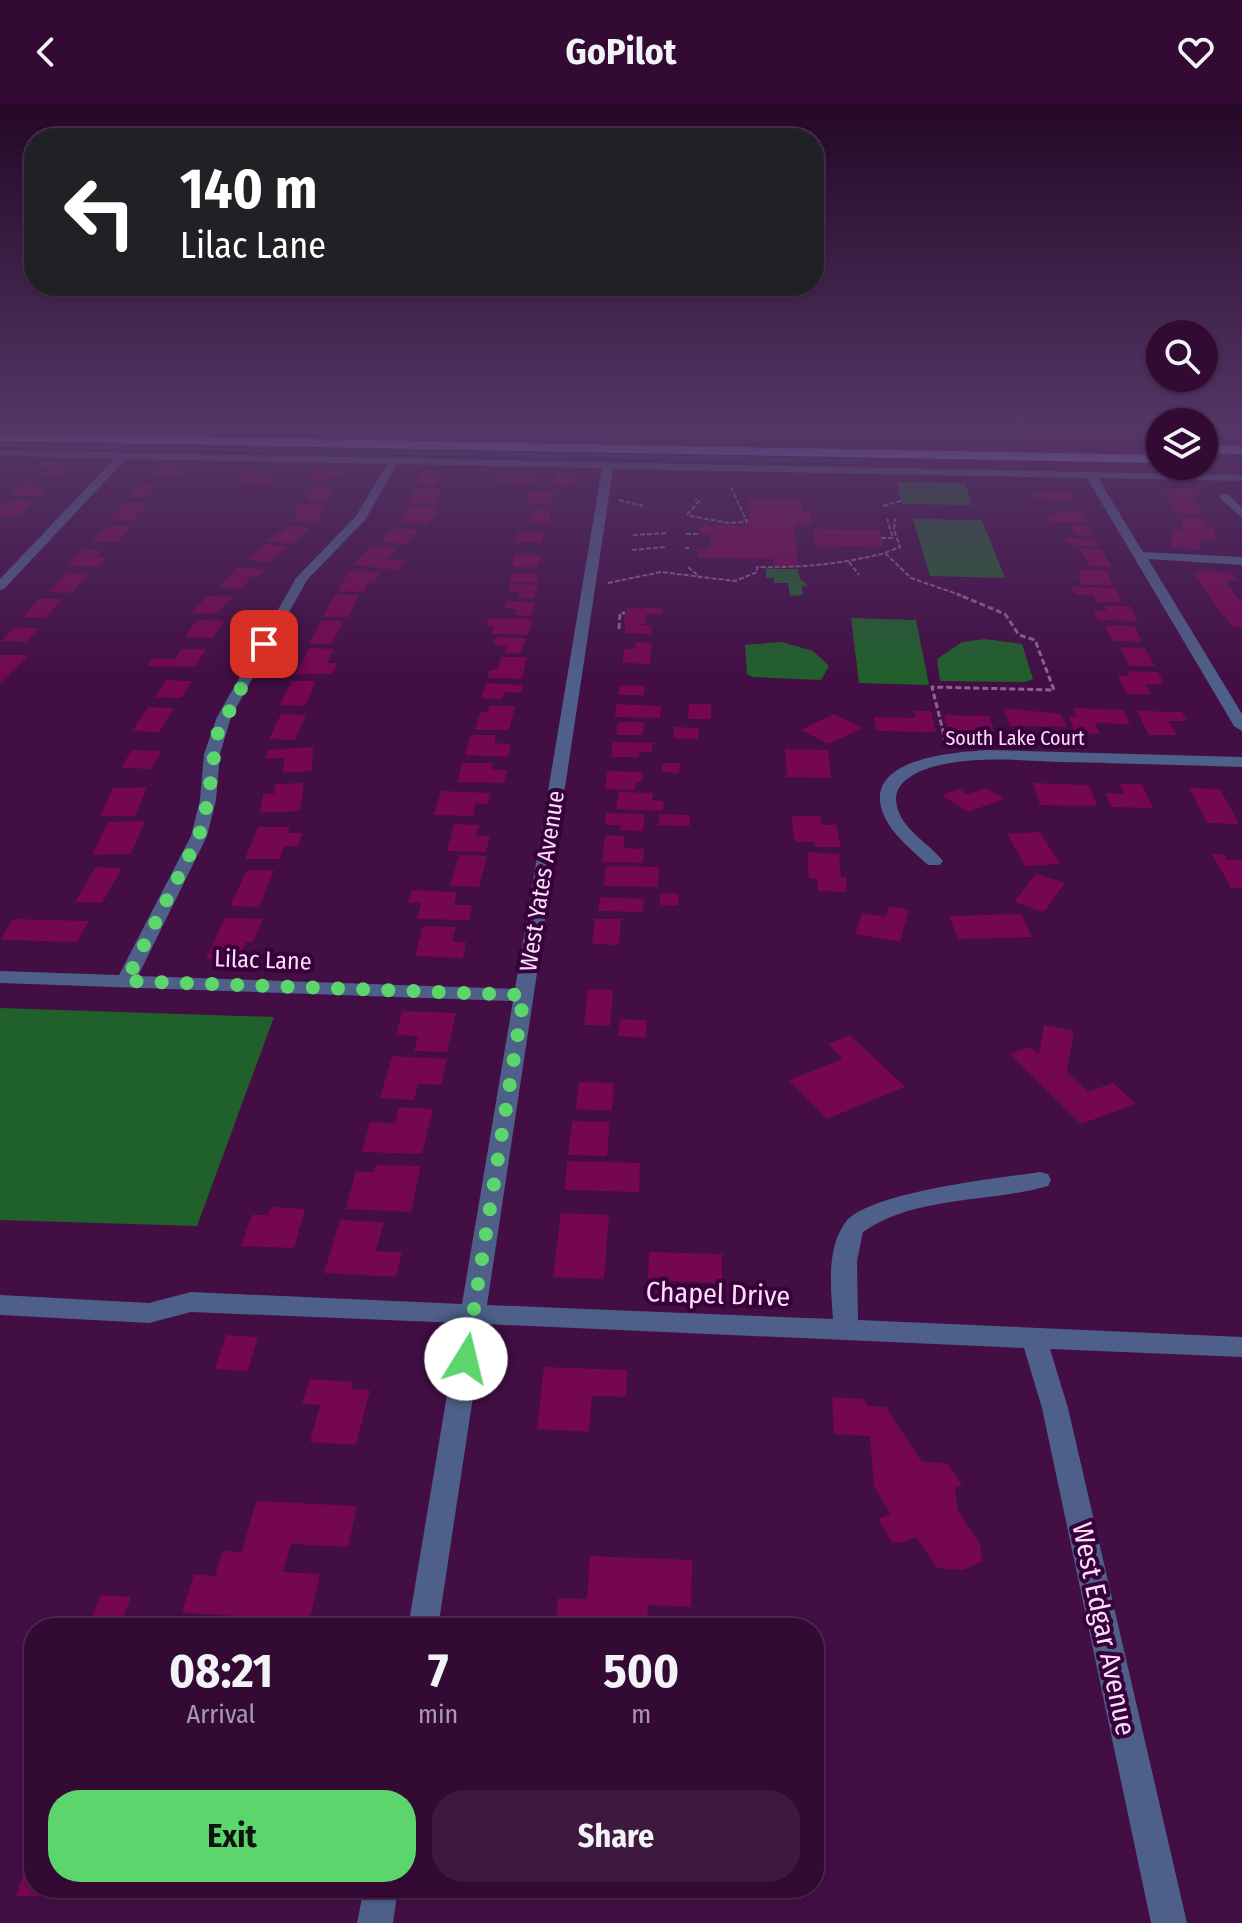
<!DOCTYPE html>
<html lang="en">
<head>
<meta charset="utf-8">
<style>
  :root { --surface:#320a33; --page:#3d183f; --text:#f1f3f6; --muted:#a89aac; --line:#4d2b4e; --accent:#5cd56d }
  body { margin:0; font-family:"Fira Sans Condensed",sans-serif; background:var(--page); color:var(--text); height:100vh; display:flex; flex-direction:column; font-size:30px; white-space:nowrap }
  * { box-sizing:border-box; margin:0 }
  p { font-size:26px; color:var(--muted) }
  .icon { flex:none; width:44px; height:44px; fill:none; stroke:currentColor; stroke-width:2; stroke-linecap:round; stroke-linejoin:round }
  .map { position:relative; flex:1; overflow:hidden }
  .sheet { position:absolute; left:24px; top:1514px; width:800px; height:280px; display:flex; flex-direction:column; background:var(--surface); border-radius:32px; box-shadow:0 2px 6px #0004,0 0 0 2px var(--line) }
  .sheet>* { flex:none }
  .banner { position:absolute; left:24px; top:24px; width:800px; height:168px; border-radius:32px; box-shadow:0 2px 6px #0004,0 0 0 2px var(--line); background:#202124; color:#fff; overflow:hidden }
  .tools { position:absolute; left:1146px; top:216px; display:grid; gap:16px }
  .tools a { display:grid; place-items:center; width:72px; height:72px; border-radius:50%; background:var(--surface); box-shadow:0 2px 6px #0004,0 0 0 2px var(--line); font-size:40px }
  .pin { position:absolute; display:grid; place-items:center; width:68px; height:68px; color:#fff; margin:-34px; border-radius:16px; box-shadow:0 4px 12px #0006 }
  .me { position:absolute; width:88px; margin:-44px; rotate:9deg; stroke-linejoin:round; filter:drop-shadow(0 0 6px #0008) }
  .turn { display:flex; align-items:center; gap:28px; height:168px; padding:0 24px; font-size:36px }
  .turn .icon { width:104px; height:104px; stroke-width:2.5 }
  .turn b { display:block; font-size:56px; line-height:68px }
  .eta { display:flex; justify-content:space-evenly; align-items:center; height:136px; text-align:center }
  .eta b { font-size:48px; font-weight:700; line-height:56px }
  .primary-button { display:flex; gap:16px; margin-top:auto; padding:16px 24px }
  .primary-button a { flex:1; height:92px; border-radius:32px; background:var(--accent); color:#111; font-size:32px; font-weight:700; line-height:92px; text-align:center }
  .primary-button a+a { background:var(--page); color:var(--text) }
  header { display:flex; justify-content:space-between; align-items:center; height:104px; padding:0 24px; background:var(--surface); font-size:36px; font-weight:700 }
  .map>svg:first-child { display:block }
  .green { fill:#20602b }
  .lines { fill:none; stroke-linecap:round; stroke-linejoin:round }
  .stream { stroke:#0d4e55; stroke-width:4 }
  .building { fill:#750652 }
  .path-far1 { stroke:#8e628e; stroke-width:2; stroke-dasharray:5 2; stroke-linecap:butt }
  .path { stroke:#8e628e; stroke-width:3; stroke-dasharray:6 3; stroke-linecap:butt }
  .minor { fill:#4e6089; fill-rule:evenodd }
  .highway { fill:#89abfc; fill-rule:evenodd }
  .route { stroke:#5cd56d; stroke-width:14; stroke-dasharray:0 25.2 }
  .labels { text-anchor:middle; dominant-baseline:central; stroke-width:8; stroke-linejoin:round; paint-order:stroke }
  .far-street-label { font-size:20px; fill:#fdddfc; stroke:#370239 }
  .street-label { font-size:24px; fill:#fdddfc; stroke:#370239 }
  .near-street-label { font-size:28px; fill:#fdddfc; stroke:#370239 }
</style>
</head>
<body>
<header><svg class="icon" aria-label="back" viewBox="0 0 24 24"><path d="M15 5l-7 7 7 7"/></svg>GoPilot<svg class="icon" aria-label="heart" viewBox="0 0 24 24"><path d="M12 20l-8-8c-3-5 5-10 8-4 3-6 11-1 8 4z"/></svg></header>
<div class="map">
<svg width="1242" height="1819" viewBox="0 0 1242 1819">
  <rect width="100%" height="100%" fill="#420e44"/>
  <g class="green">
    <path d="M897 378 965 379 972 401 902 400Z"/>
    <path d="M913 415 982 416 1005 474 930 472Z"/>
    <path d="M766 465H797L800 475 808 481 802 483 803 491 790 492 788 479H774V474H766Z"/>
    <path d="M851 514 916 516 929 581 859 579Z"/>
    <path d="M985 535 1022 540 1033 575 1025 578 940 577 937 555 962 538Z"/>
    <path d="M782 538 813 547 829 562 821 576 753 573 747 570 745 541Z"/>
    <path d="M0 904 274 913 197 1122 0 1116Z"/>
  </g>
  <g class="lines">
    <path class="stream" d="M0 341 862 357"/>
  </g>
  <g class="building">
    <path d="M41 358 74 359 60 372H40L49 364H35Z"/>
    <path d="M161 359 183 360 177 367H186L172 374H149Z"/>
    <path d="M315 365 344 366 341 371H330L327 376H309Z"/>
    <path d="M424 366 443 367 435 382 416 381Z"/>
    <path d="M243 369H257L254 373 274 374 270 380 236 379Z"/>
    <path d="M557 369H577L574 381H554Z"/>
    <path d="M500 370H514L513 373 537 374 535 380 497 379Z"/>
    <path d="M22 378H38L31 385H48L41 392 8 391Z"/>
    <path d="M141 380H158L146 394H129Z"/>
    <path d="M314 383 333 384 325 397H306Z"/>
    <path d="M415 384 442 385 436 399H409Z"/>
    <path d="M1171 384 1197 385 1202 393H1192L1202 410 1176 409 1164 389H1174Z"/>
    <path d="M529 387H554L551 400H526Z"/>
    <path d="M1031 389H1071L1075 396 1035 395Z"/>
    <path d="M748 394 801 395 802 408H810L811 420H794L798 463 774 462V455L698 454V445H710L711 431 699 430V421L749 422Z"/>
    <path d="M10 397H33L19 412H0V405Z"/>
    <path d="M124 399H147L133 416 109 415Z"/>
    <path d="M300 400 325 401 317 417H294L299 410H293Z"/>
    <path d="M408 402H439L435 415H430L428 420 402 419Z"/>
    <path d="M533 406H551L548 419H530Z"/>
    <path d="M1059 407H1081L1087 418H1049L1045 410H1061Z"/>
    <path d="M1181 413 1205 415V422L1214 423 1215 438 1200 436 1201 446 1172 443V426L1182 427Z"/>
    <path d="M1069 421H1089L1095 432 1075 431Z"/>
    <path d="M108 422H131L119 438H92Z"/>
    <path d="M290 422 310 424 292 440 265 437Z"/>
    <path d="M393 424 418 426 407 440 381 438Z"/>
    <path d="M813 425 880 426 883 443 815 441Z"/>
    <path d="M518 427 544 428 541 438H515Z"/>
    <path d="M1065 434 1095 435 1099 442 1069 441Z"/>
    <path d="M266 440 288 443 269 458 246 456Z"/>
    <path d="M372 442 397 444 387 455 406 457 398 466 353 461Z"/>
    <path d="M1080 445H1102L1112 463 1090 462Z"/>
    <path d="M83 446H102L97 453H106L97 463 68 462Z"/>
    <path d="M515 451H541L538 463H512Z"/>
    <path d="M236 464 266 465 259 473H251L242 485 219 484Z"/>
    <path d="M1079 466H1106L1114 481H1082L1077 470H1081Z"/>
    <path d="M349 467 380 468 374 480 368 479 364 488 338 487Z"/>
    <path d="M1198 467 1230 468 1237 477H1225L1238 495H1242V523H1233L1218 505 1194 470H1200Z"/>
    <path d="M67 469H89L72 489 49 488Z"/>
    <path d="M512 470H539L537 479 510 478Z"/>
    <path d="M510 480 538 481 534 494H518L520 488 508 487Z"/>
    <path d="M1071 483 1115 484 1122 499 1097 498 1093 491 1075 490Z"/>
    <path d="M335 490 359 491 348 513H323Z"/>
    <path d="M207 492 233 493 217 510 191 509Z"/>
    <path d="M39 495H62L46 514 23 513Z"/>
    <path d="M507 497 535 498 531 512 515 511 517 505 504 504Z"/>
    <path d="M1104 502H1130L1138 517 1098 516 1093 507H1107Z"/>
    <path d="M628 503 663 504V510H646L645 520H638L652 522 651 530 626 529 624 515Z"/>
    <path d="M489 514 532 515 528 531 492 530 494 522H486Z"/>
    <path d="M197 516 224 517 213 534 185 533Z"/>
    <path d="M321 517H343L332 540H309Z"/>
    <path d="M1105 522H1134L1142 538 1113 537Z"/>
    <path d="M14 523 39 524 26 538 2 537Z"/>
    <path d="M496 533 526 534 521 549H504L507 542 493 541Z"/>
    <path d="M636 538 652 539 650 560 622 559 624 545H635Z"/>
    <path d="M1120 543 1145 544 1155 562H1129Z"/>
    <path d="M309 544 334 545 327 559H338L333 570H296Z"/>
    <path d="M181 545H206L195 563 148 562 152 555H175Z"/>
    <path d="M0 551H29L0 579Z"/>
    <path d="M501 553H527L522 575 487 574 490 566H497Z"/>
    <path d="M1127 567 1158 568 1164 580H1146L1151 590H1127L1118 572H1129Z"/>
    <path d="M167 576 192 577 181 594 155 593Z"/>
    <path d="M292 577H316L305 602 280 601Z"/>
    <path d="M486 579 523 581 521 589 504 588 502 595 481 594Z"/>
    <path d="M620 581 645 582 644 591H619Z"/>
    <path d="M616 600 661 602 660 614 615 613Z"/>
    <path d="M689 600H711V615H688Z"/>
    <path d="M489 602H515L509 626H475L480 608H488Z"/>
    <path d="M148 603 174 604 159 628 132 627Z"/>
    <path d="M1004 604 1061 610 1067 623 1010 622Z"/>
    <path d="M1074 604 1123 606 1130 620 1095 619 1100 630 1075 629 1069 613H1077Z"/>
    <path d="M914 607H931L936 628 876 627 874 613 916 614Z"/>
    <path d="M1137 607 1182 608 1187 617H1169L1177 631H1149Z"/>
    <path d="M281 610 306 611 295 636 269 635Z"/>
    <path d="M834 610 863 624 829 640 800 626Z"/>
    <path d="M944 611 989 612 994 628 948 627Z"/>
    <path d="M618 618H644L643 631H616Z"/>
    <path d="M674 623 699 624 698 635 674 634Z"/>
    <path d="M471 631H496L494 639 511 640 508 653 465 651Z"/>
    <path d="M613 638 653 639 652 648H639V653H611Z"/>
    <path d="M313 643 312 667 283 669 285 654 266 655 267 646Z"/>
    <path d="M785 645 828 646 831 674 787 673Z"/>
    <path d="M132 646 162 647 151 665 121 664Z"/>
    <path d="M462 659H493L491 665 507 666 504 679 457 678Z"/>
    <path d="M662 659H680L679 669 662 668Z"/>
    <path d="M607 667 643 668 642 678H636L635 686 605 685Z"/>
    <path d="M304 679 300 707 260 709 263 690H274L275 680Z"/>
    <path d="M1033 679 1089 681 1097 702 1040 701Z"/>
    <path d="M1120 680H1142L1153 704 1111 703 1106 689 1124 690Z"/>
    <path d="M147 683 135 712H100L113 684Z"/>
    <path d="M986 684 1004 695 968 708 942 691 959 685 967 690Z"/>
    <path d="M1189 684 1220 685 1239 720 1207 719Z"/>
    <path d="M441 687 491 689 488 700 476 699 473 712 434 711Z"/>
    <path d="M619 688 653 689 652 696 664 697 663 707 616 705Z"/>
    <path d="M606 709 645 710 643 727 620 726 621 721H605Z"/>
    <path d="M659 710 690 711V722L659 721Z"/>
    <path d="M791 712H820L822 721H836L841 743H815L814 738H795Z"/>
    <path d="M145 717 131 750 92 751 108 718Z"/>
    <path d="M454 720 479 721 476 732H490L486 748 447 747Z"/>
    <path d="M258 723H290L287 729H302L298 742H284L280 755H245Z"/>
    <path d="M1040 728 1060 760 1025 762 1007 730Z"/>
    <path d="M605 731 625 732 624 744 644 745 643 759 602 758Z"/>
    <path d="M807 748 839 750 841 773H846L847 788 818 787V775L809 774Z"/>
    <path d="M1212 750H1224L1227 756H1242V784H1231Z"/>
    <path d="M459 751 487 752 479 783 450 782Z"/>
    <path d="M606 762 659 763 658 783 604 782Z"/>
    <path d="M96 763 122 764 102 799 75 798Z"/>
    <path d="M247 766H274L259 803 230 802Z"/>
    <path d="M1036 770 1065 779 1044 808 1014 798Z"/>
    <path d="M412 786 457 788 454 801H472L469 816 417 815 421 799 408 798Z"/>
    <path d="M660 789 678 790V802L660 801Z"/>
    <path d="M600 793 644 795 643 808 598 807Z"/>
    <path d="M889 802 909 806 900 838 855 830 862 809 886 813Z"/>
    <path d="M1021 810 1032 833 958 835 949 812Z"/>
    <path d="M225 814 263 815 253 838H246L238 856 206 855Z"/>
    <path d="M13 815 89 817 77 838 0 836Z"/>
    <path d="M595 815H621L619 841 592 840Z"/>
    <path d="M423 822 456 823 452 838H466L463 854 415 852Z"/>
    <path d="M588 885 613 886 610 922 584 921Z"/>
    <path d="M402 907 456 909 447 948 414 947 418 932 396 931Z"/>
    <path d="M620 915 647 916 646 934 618 932Z"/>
    <path d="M1044 921 1074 927 1067 968 1088 988 1113 979 1136 1000 1081 1020 1010 950 1031 943 1039 950Z"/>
    <path d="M850 931 905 983 827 1015 789 976 843 955 828 940Z"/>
    <path d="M392 952 447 955 441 981 418 980 414 996 380 994Z"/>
    <path d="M579 978 614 979 612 1007 576 1005Z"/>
    <path d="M399 1003 433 1005 422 1050 362 1048 370 1018 395 1019Z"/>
    <path d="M572 1017 610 1018 607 1052 568 1051Z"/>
    <path d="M567 1057 640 1059 639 1088 565 1086Z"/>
    <path d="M376 1061 421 1062 411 1108 346 1105 356 1067 374 1068Z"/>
    <path d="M271 1103 305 1105 294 1144 241 1142 252 1111H268Z"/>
    <path d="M561 1109 609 1111 604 1175 553 1173Z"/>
    <path d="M340 1116 384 1118 376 1147 402 1148 396 1173 324 1169Z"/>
    <path d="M649 1148 722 1150V1179L648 1176Z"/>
    <path d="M226 1231 258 1233 248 1267 215 1265Z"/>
    <path d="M544 1263 627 1266 626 1293 592 1292 589 1328 537 1325Z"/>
    <path d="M310 1275 353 1278 351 1285 370 1286 356 1341 310 1338 320 1301 302 1300Z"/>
    <path d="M832 1293 863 1295 868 1302 886 1303 922 1358 947 1359 962 1381 955 1384 958 1407 980 1440 982 1457 963 1466 937 1464 916 1433 901 1439 892 1438 878 1415 891 1410 874 1382 870 1332 834 1330Z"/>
    <path d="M256 1397 357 1402 348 1443 291 1440 283 1468 320 1470 308 1523 272 1521 274 1514 182 1509 194 1470 215 1472 222 1447 242 1448Z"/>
    <path d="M590 1452 692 1456 691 1503 648 1501 647 1524H555L558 1494 587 1495Z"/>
    <path d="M101 1491 131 1493 119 1524H87Z"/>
    <path d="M26 1760H34V1784H67L64 1793 16 1792Z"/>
  </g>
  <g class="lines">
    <g class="path-far1">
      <path d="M917 327 924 338"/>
      <path d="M619 396 643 402"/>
      <path d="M883 402 901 397"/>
      <path d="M687 411 699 397 695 395"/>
      <path d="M690 412 729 419 747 418 730 381"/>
      <path d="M686 430H697V433"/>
      <path d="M633 431 668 429"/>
      <path d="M881 434H893L887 415"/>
      <path d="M685 444H689"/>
      <path d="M632 446 666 443"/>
      <path d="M885 449 900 443 894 426 895 415"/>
      <path d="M849 458 859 471"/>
      <path d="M688 463 701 474"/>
      <path d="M608 479 661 468 735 477 757 468V463C801 464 842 460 885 449L911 474 963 492"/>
    </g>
    <g class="path">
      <path d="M619 525 620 509H625"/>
      <path d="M946 639 932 583 1054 586 1035 536 1019 531 1005 510 957 490"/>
    </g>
    <g class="minor">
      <path d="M19 322 29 323 13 335H5V331Z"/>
      <path d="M0 346 1242 371V377L1098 374 1143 448 1242 453V461L1148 455 1242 610V627L1234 622 1087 374 613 365 487 1201 833 1215C831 1185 826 1145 845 1119 867 1088 1000 1074 1040 1068L1048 1070 1051 1076 1048 1082C989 1099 915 1091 863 1128L857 1157 858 1216 1242 1233V1253L1050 1245 1068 1304 1187 1819H1151L1042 1304 1024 1244 484 1220 438 1524H408L459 1219 191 1208 149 1219 0 1211V1191L149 1199 191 1188 462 1200 513 897 0 879V867L119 871 191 732 200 696 204 650 217 613 296 474 356 412 387 360 126 355 4 485 0 486V475L115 354 0 352ZM397 360 602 364 515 885 138 872 207 732 216 696 220 650 231 613 307 476 365 416Z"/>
      <path d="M1220 390H1228L1242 404V414L1220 394Z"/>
      <path d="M988 646 1242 653V663C1181 661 1119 659 1058 658 1018 656 975 652 936 662 920 666 896 676 896 695 897 723 927 737 943 757L940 761H928C912 746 891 730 883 709 862 654 955 648 988 646Z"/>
      <path d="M364 1784H398L393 1819H357Z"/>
    </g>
    <g class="highway">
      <path d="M0 329 1160 351V359L0 337Z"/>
      <path d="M1204 341 1242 342V350L1204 349Z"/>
    </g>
  </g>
  <linearGradient id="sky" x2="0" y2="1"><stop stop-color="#240825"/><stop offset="0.56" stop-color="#543667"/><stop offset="1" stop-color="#543667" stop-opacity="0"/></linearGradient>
  <rect width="1242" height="577" fill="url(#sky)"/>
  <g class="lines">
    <path class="route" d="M264 540 217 631 208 696 199 732 126 877 524 891 466 1255"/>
  </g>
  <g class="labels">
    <g class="far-street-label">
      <text x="1015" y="634">South Lake Court</text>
    </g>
    <g class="street-label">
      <text transform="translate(542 777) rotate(-81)">West Yates Avenue</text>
      <text transform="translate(263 856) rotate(2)">Lilac Lane</text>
    </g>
    <g class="near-street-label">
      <text transform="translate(718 1190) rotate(2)">Chapel Drive</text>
      <text transform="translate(1104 1525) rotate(78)">West Edgar Avenue</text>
    </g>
  </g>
</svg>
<div class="tools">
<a><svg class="icon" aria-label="search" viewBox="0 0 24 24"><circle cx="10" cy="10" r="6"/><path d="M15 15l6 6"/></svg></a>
<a><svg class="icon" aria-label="layers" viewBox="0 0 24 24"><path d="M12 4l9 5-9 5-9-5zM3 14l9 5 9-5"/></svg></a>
</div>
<div class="pin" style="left:264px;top:540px;background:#d93025"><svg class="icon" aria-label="arrive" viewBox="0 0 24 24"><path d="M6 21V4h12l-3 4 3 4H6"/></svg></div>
<svg class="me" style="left:466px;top:1255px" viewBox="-20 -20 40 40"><circle r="19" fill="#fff"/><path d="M0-13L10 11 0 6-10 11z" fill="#5cd56d"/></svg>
<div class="banner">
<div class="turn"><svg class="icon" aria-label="left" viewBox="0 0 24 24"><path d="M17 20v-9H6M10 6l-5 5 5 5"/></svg><div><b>140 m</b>Lilac Lane</div></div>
</div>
<section class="sheet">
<div class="eta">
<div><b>08:21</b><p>Arrival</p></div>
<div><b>7</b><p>min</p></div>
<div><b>500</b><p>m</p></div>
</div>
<div class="primary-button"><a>Exit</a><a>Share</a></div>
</section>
</div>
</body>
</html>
